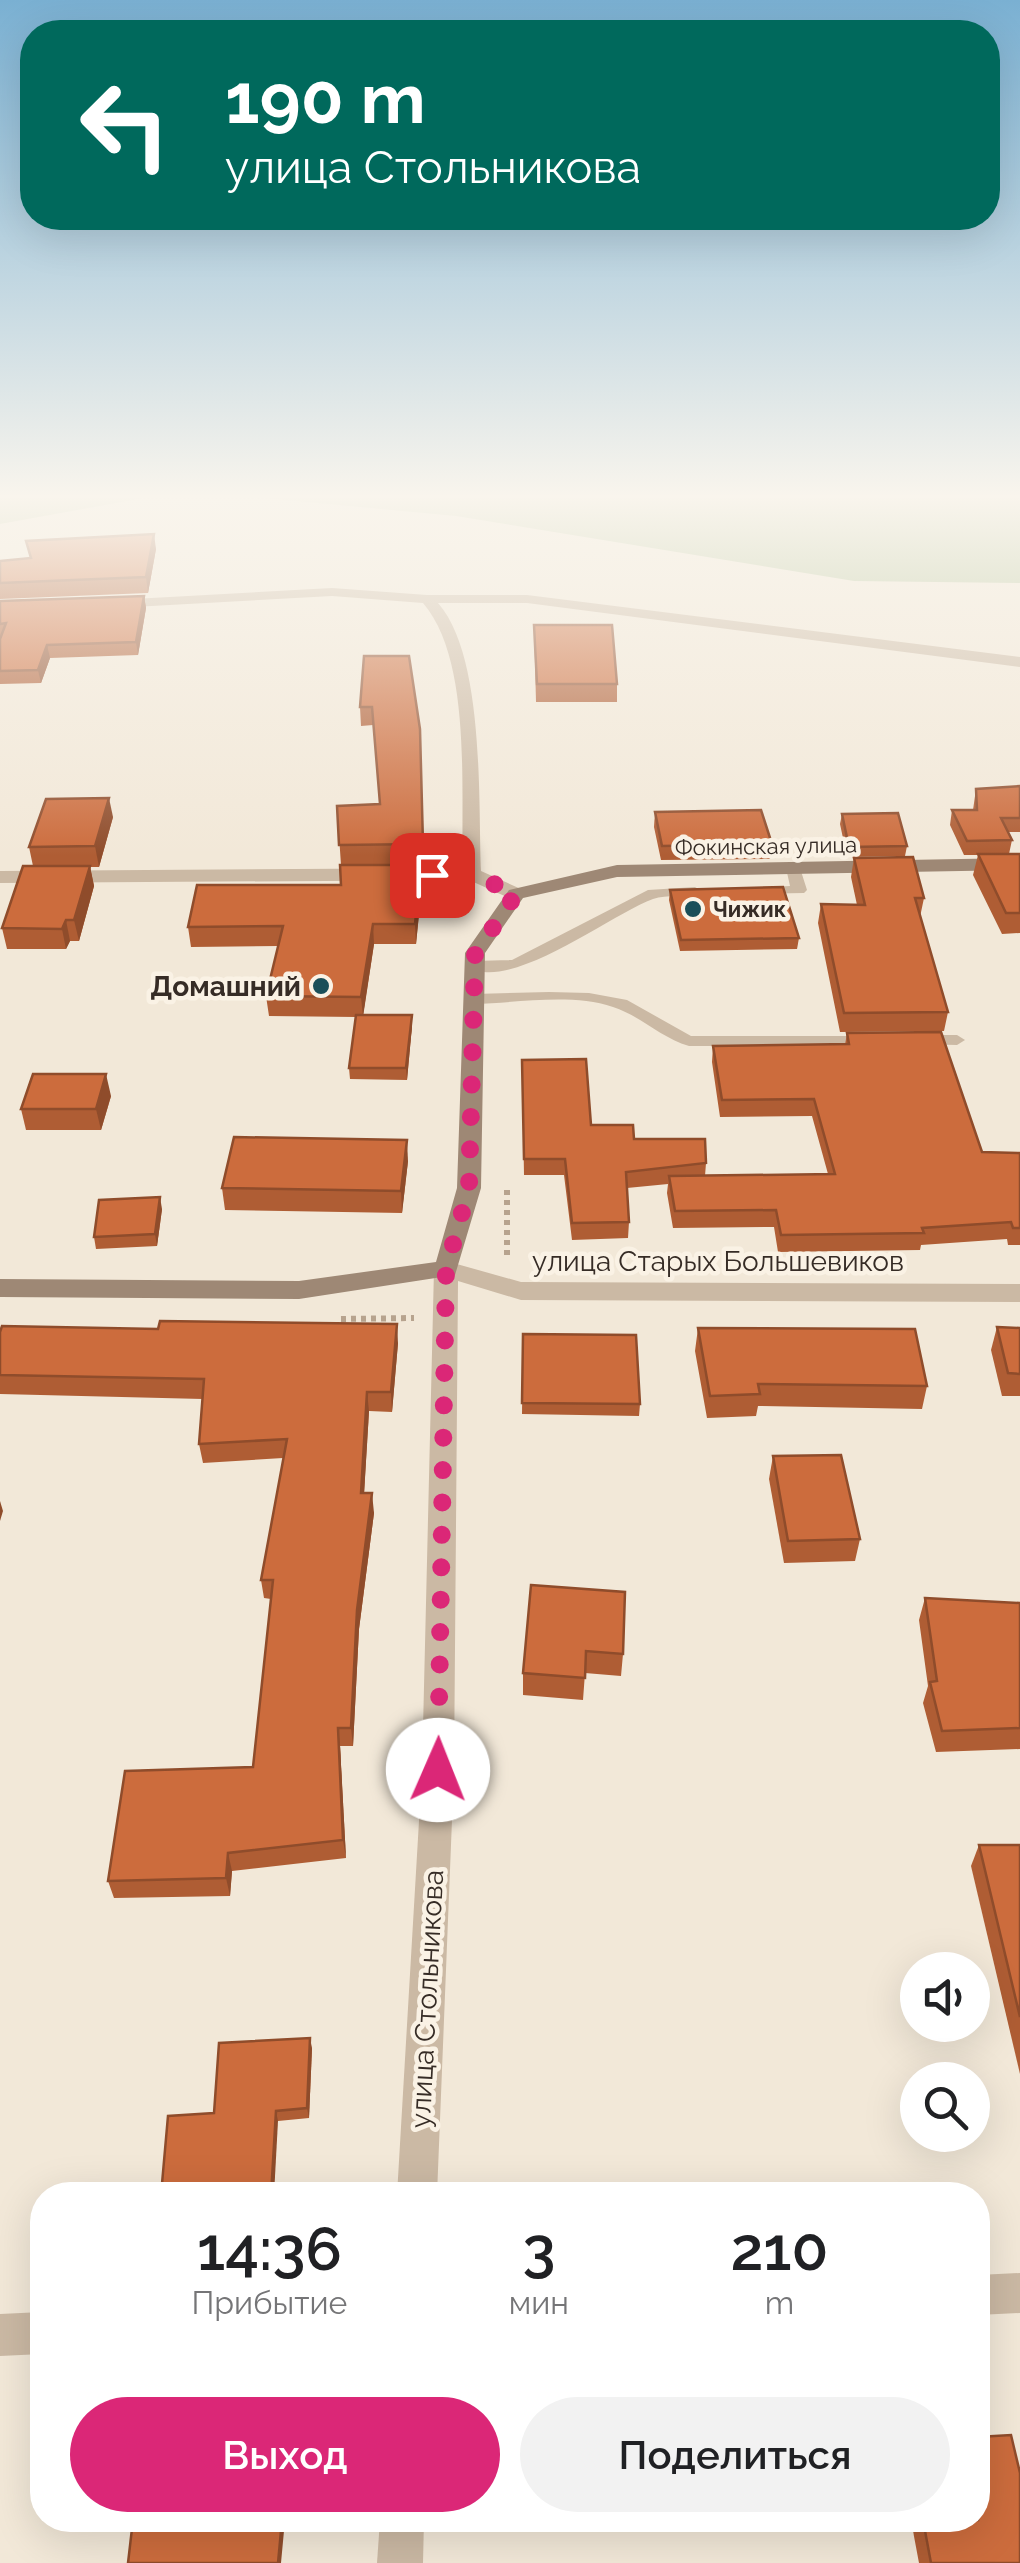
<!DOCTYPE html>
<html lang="ru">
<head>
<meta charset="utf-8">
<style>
  :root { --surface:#fff; --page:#f2f2f2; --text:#202124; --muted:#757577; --accent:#db2777 }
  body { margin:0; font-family:Raleway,sans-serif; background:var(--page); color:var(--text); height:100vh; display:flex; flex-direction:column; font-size:38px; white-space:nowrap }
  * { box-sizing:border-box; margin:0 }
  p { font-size:32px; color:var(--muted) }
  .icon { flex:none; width:55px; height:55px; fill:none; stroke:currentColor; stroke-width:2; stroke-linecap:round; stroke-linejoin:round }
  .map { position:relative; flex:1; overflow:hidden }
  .panel { position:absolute; left:30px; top:2182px; width:960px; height:350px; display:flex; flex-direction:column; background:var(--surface); border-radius:40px; box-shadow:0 10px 40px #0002 }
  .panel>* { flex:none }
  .banner { position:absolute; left:20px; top:20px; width:980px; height:210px; border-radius:40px; box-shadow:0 10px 40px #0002; background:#00695c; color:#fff; overflow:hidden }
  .buttons { position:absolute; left:900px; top:1952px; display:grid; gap:20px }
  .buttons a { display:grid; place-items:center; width:90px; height:90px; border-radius:50%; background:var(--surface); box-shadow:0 10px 40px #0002; font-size:50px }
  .pin { position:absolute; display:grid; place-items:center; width:85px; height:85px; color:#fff; margin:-42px; border-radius:20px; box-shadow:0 5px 15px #0006 }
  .me { position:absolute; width:110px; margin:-55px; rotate:1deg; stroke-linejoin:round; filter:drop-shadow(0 0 8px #0008) }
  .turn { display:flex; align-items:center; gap:35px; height:210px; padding:0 40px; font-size:45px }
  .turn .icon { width:130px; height:130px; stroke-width:2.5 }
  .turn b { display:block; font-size:70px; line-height:85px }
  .eta { display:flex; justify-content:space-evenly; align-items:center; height:170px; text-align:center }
  .eta b { font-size:60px; font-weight:600; line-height:70px }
  .action { display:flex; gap:20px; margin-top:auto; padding:20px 40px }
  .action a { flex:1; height:115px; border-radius:60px; background:var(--accent); color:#fff; font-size:40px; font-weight:600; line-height:115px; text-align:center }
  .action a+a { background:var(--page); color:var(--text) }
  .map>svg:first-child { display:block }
  .green { fill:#b0c298 }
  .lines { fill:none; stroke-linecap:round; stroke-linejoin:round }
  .path { stroke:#b7a38e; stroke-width:6; stroke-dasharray:5 5; stroke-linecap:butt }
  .service { fill:#cbb9a4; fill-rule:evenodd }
  .minor { fill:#cbb9a4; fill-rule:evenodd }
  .secondary { fill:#9e8875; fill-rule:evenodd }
  .wall { fill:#af5d34 }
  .shaded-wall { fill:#8f4c2b }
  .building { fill:#cc6c3d; stroke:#8f4c2b; stroke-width:2.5 }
  .route { stroke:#db2777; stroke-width:18; stroke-dasharray:0 32.4 }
  .poi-dot { fill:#1a4f59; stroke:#faf2e5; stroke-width:4 }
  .labels { text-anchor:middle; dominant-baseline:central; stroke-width:9; stroke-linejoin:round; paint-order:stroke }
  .far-street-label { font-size:22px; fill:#362c26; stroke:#faf2e5 }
  .far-poi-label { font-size:22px; font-weight:bold; fill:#362c26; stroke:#faf2e5; text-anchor:start }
  .poi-label { font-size:28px; font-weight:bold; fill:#362c26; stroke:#faf2e5; text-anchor:end }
  .street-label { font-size:28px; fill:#362c26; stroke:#faf2e5 }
</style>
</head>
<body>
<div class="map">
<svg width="1020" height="2563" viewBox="0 0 1020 2563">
  <rect width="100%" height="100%" fill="#f2e8d8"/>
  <g class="green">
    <path d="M0 497H149L0 524Z"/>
    <path d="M254 497H1020V583L854 581 456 516Z"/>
  </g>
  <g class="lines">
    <g class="path">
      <path d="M507 1190V1257"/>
      <path d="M341 1319 414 1318"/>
    </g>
    <g class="service">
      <path d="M793 864 800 868 807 890 804 893 754 894V888L790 886 786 868Z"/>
      <path d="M695 887 703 892 700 895C685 898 667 894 653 899 611 914 508 995 467 966L475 961 512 960 648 890Z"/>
      <path d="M549 992 589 993 627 1000 691 1036H870L878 1041 870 1046H689C661 1038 641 1016 613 1007 571 993 518 1003 474 1004L466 999 474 994Z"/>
      <path d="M919 1035H957L965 1040 957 1045 913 1044 911 1040Z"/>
    </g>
    <g class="minor">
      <path d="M332 588 427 595H527L1020 657V667L527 603H438C485 656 478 802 481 871L523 890V898H509L469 880 0 883V871L463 868C460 795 473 661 423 603L332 596 115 608 108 604 115 600Z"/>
      <path d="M446 1261 521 1282 1020 1284V1302L521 1300 458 1281 454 1770 437 2195H397L422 1770 434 1269Z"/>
      <path d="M1020 2273V2313L978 2315V2275Z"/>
      <path d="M42 2312V2354L0 2356V2314Z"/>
      <path d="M380 2520H424L423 2563H377Z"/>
    </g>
    <path class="secondary" d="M1020 858V870L617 877 523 898 485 953 481 1188 455 1275 299 1299 0 1297V1279L299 1281 436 1262 457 1188 465 953 509 890 617 865Z"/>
  </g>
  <g class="wall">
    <path d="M26 541 156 549 148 593 0 599V561L30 558Z"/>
    <path d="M144 596 146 608 138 655 50 658 41 683 0 684V601Z"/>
    <path d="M534 625 617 684V702H536Z"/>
    <path d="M364 656 420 729 423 864 341 865 337 806 380 804 373 725 361 726 360 707Z"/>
    <path d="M1020 786V832H1008L1012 840 1009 854H1020V933L1002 934 973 875 978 855H964L950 825 952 810H973L976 789Z"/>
    <path d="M655 812 772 844 770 859 661 860 654 827Z"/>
    <path d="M842 814 907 846 905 856 847 857 840 824Z"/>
    <path d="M113 817 99 867H90L94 886 79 941H70L66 949H7L2 928 33 866 29 847Z"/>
    <path d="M854 858 924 898 920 917 948 1012 944 1031 840 1032 818 923 821 904 857 905 851 877Z"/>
    <path d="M422 884 416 944H374L363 1015H412V1026L407 1080 350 1079 349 1068 356 1017 269 1016 266 996 278 946 191 947 188 927Z"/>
    <path d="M670 890 799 938 797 949 680 951 669 900Z"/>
    <path d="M847 1033 982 1152 1020 1153V1245H1008L1007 1239 921 1245 920 1250 778 1252 774 1227 673 1228 667 1193 668 1184 627 1188 629 1222 628 1238 572 1240 564 1175H524L522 1060 591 1125 706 1163 705 1176 828 1174 812 1116 720 1117 712 1062 713 1046 845 1045Z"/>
    <path d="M111 1096 101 1130H26L21 1109Z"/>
    <path d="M408 1161 402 1213 225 1210 222 1188Z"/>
    <path d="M162 1209 157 1246 96 1249 94 1237Z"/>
    <path d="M997 1327 1020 1328V1396H1002L991 1350Z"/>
    <path d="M698 1328 927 1386 922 1409 758 1406 756 1416 707 1418 695 1351Z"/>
    <path d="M0 1332 398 1343 392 1412 369 1411 364 1493 374 1513 359 1629 353 1746H340L346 1858 232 1871 230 1896 114 1898 108 1881 253 1767 271 1599 264 1598 261 1580 283 1458 203 1463 199 1444 203 1399 0 1394Z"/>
    <path d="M523 1334 640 1404 639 1416 522 1414Z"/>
    <path d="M773 1456 860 1539 855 1561 784 1563 769 1479Z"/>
    <path d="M531 1585 623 1654 621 1676 585 1673 583 1700 523 1695V1673Z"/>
    <path d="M925 1598 1020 1603V1749L936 1752 923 1703 928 1686 919 1620Z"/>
    <path d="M979 1845H1020V2074L971 1866Z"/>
    <path d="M312 2048 309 2118 278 2121 214 2113Z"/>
    <path d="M911 2520H978L1020 2563H919Z"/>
  </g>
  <g class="shaded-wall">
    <path d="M154 534 156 549 148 593 146 577Z"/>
    <path d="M144 596 146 608 138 655 136 642Z"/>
    <path d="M47 645 50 658 41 683 38 670Z"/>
    <path d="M109 798 113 817 99 867 95 846Z"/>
    <path d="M421 865 422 884 416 944 415 924Z"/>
    <path d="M90 866 94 886 79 941 74 920Z"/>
    <path d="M66 920 70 941 66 949 62 929Z"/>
    <path d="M373 924 374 944 363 1017 361 997Z"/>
    <path d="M412 1015V1026L407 1080 406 1068Z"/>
    <path d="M106 1074 111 1096 101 1130 96 1109Z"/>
    <path d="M407 1140 408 1161 402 1213 401 1191Z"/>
    <path d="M160 1197 162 1209 157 1246 155 1234Z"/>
    <path d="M397 1324 398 1343 392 1412 391 1392Z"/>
    <path d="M367 1392 369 1411 363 1512 361 1493Z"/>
    <path d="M372 1493 374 1513 359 1629 353 1746 351 1728 357 1610Z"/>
    <path d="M0 1501 3 1511 0 1521Z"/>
    <path d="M338 1728 340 1746 346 1858 343 1840Z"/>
    <path d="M228 1853 232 1871 230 1896 226 1878Z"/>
    <path d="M310 2038 312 2048 309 2118 307 2108Z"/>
    <path d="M276 2111 278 2121 274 2195H271Z"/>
    <path d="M282 2520H285L281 2563H278Z"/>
  </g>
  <g class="building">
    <path d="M154 534 146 577 0 583V561L31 558 26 541Z"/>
    <path d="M144 596 136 642 47 645 38 670 0 671V639L6 623 0 624V601Z"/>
    <path d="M534 625H612L617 684H537Z"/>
    <path d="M364 656H409L420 729 423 844 339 845 337 806 380 804 372 707H360Z"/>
    <path d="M1020 786V818H1001L1012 840 967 841 952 810H977L976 789Z"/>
    <path d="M109 798 95 846 29 847 46 799Z"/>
    <path d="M761 810 772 844 662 846 655 812Z"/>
    <path d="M898 813 907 846 849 847 842 814Z"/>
    <path d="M978 854H1020V913H1006Z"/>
    <path d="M913 857 924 898H915L948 1012 844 1013 821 904 865 905 854 858Z"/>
    <path d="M340 865H421L415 924H373L361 997 266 996 283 926 188 927 197 885H341Z"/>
    <path d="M23 866H90L74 920H66L62 929 2 928Z"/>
    <path d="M783 887 799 938 681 940 670 890Z"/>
    <path d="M356 1015H412L406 1068H349Z"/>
    <path d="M941 1032 982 1152 1020 1153V1228H1013L1011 1222 922 1228 924 1233 781 1235 776 1210 675 1211 669 1176 835 1174 814 1099 722 1100 713 1046 849 1044 847 1033Z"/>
    <path d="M586 1059 591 1125H633L634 1139H705L706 1163 626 1172 629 1222 572 1223 565 1159H524L522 1060Z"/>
    <path d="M33 1074H106L96 1109H21Z"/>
    <path d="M234 1137 407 1140 401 1191 222 1188Z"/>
    <path d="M160 1197 155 1234 94 1237 99 1200Z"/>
    <path d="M160 1321 397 1324 391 1392H367L361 1493H372L357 1610 351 1728H338L343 1840 228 1853 226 1878 108 1881 125 1771 253 1767 273 1580H261L287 1439 199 1444 204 1379 0 1375V1332L2 1326 158 1329Z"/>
    <path d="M997 1327 1020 1328V1374L1008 1373Z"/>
    <path d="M698 1328 915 1329 927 1386 758 1384 760 1394 710 1396Z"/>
    <path d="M523 1334 636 1335 640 1404 522 1403Z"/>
    <path d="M841 1455 860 1539 788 1541 773 1456Z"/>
    <path d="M531 1585 625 1592 623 1654 586 1651 585 1678 523 1673Z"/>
    <path d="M925 1598 1020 1603V1728L942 1731 930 1682 937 1681Z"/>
    <path d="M979 1845H1020V2017Z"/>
    <path d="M310 2038 307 2108 276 2111 271 2195H161L168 2116 214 2113 219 2043Z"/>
    <path d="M1011 2435 1020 2473V2563H931L923 2520H978V2437Z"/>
    <path d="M133 2520H282L278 2563H128Z"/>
  </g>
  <linearGradient id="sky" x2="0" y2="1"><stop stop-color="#7ab0d2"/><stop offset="0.58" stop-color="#f9f5ed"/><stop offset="1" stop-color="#f9f5ed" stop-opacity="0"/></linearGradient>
  <rect width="1020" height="856" fill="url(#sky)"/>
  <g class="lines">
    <path class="route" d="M432 875 472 874 516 894 475 954 469 1188 446 1269 438 1770"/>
  </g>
  <g class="poi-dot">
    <circle cx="693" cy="909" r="10"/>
    <circle cx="321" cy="986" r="10"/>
  </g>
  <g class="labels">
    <g class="far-street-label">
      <text transform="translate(766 846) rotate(-1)">Фокинская улица</text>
    </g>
    <g class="far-poi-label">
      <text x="713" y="909">Чижик</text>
    </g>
    <g class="poi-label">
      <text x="301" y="986">Домашний</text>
    </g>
    <g class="street-label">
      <text x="718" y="1261">улица Старых Большевиков</text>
      <text transform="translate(427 1999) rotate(-87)">улица Стольникова</text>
    </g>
  </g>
</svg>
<div class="buttons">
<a><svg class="icon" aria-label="sound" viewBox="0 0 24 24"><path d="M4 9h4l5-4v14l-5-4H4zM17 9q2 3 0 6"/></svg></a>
<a><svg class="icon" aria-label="search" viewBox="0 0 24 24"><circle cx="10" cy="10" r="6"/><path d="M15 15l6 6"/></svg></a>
</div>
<div class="pin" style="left:432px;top:875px;background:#d93025"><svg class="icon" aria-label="arrive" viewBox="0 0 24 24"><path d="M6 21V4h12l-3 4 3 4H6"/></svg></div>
<svg class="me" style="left:438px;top:1770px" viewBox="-20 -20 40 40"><circle r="19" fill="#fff"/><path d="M0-13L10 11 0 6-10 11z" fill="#db2777"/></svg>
<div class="banner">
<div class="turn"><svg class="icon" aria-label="left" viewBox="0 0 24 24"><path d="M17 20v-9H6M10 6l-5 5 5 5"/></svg><div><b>190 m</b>улица Стольникова</div></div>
</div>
<section class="panel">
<div class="eta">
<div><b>14:36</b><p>Прибытие</p></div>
<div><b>3</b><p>мин</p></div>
<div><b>210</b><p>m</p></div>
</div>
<div class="action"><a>Выход</a><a>Поделиться</a></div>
</section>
</div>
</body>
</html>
